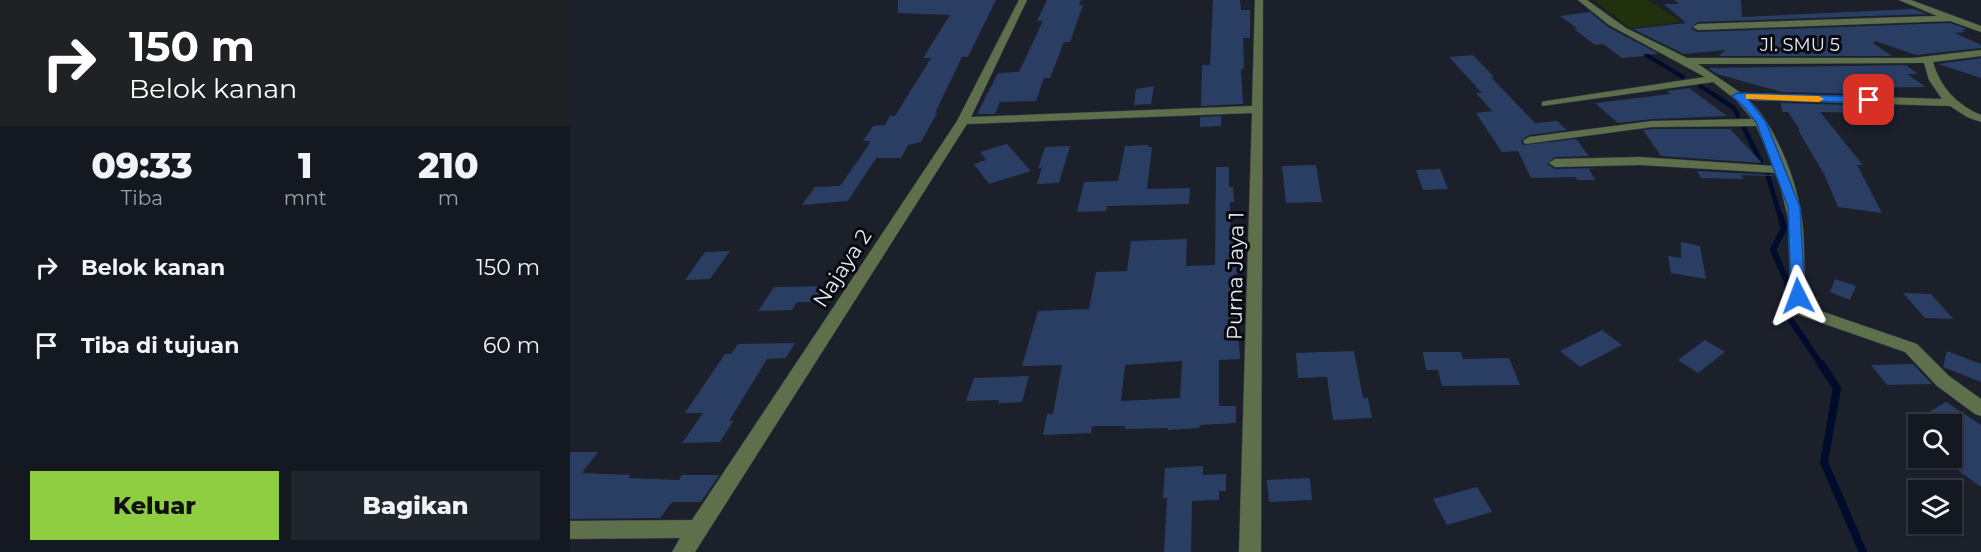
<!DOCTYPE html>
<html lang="id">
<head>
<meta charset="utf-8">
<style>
  :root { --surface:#141820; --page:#21252d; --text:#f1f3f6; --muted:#9da0a5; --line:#33373e; --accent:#8fcd41 }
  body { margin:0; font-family:Montserrat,sans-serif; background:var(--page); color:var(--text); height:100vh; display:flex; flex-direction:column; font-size:22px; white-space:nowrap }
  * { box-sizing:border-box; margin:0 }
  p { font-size:20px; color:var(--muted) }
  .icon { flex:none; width:33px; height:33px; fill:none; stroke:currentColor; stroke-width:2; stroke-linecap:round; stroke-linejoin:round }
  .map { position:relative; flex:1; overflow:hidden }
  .drawer { display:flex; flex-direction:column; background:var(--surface); width:570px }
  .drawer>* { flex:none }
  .hud { background:#202124; color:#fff; overflow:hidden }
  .tools { position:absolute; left:1338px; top:414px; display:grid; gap:12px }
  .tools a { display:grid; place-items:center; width:54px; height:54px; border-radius:0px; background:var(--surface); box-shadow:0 2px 4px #0004,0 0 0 2px var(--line); font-size:30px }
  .pin { position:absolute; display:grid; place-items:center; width:51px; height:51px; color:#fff; margin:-26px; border-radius:12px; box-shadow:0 3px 9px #0006 }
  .me { position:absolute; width:66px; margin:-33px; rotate:357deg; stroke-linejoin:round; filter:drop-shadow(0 0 4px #0008) }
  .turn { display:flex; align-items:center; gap:21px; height:126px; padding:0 30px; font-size:27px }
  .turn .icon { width:78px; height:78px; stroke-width:2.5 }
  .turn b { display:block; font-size:42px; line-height:51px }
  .eta { display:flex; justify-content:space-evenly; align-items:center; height:102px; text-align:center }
  .eta b { font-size:36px; font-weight:800; line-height:42px }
  .cta { display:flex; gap:12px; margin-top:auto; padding:12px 30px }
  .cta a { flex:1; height:69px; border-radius:0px; background:var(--accent); color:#111; font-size:24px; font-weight:800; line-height:69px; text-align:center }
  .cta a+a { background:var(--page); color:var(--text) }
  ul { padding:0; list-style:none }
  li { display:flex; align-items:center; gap:18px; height:78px; padding:0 30px }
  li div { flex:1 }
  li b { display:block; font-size:22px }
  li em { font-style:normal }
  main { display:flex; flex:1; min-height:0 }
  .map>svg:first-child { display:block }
  .green { fill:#20310b }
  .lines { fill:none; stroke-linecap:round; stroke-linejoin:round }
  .stream-far3 { stroke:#010c2d; stroke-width:4 }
  .stream-far2 { stroke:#010c2d; stroke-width:4.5 }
  .stream-far1 { stroke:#010c2d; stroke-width:6 }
  .stream { stroke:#010c2d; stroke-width:8 }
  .building { fill:#2a3e64; fill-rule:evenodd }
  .minor-casing { stroke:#383c47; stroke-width:1 }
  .minor { fill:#5d6f4b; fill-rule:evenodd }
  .route { fill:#1a73e8; stroke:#114b97; stroke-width:1.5 }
  .slow { fill:#f59e0b }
  .labels { text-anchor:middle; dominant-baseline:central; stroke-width:6; stroke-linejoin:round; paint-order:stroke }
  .far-street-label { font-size:18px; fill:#e7ebf3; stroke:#080a0f }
  .street-label { font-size:21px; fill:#e7ebf3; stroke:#080a0f }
</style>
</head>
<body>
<main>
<section class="drawer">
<div class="hud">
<div class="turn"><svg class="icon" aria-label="right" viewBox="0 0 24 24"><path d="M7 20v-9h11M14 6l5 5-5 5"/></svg><div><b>150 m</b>Belok kanan</div></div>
</div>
<div class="eta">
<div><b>09:33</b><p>Tiba</p></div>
<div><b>1</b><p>mnt</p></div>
<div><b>210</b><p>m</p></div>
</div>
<ul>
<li><svg class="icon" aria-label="right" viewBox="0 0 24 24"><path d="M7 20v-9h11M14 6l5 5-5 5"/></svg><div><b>Belok kanan</b></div><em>150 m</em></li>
<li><svg class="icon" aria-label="arrive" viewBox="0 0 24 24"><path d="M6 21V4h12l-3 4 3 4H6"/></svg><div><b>Tiba di tujuan</b></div><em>60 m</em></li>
</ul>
<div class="cta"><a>Keluar</a><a>Bagikan</a></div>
</section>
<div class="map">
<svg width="1411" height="552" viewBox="0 0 1411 552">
  <rect width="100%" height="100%" fill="#1b202b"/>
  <path class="green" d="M1024 0H1078L1112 22 1060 28Z"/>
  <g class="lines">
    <g class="stream-far3">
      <path d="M1066 49 1113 77"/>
      <path d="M1130 86 1146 96"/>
    </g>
    <g class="stream-far2">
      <path d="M1144 95 1164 108 1168 116"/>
      <path d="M1174 128 1191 162"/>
      <path d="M1197 173 1210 216"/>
    </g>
    <path class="stream-far1" d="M1210 215 1214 228 1203 250 1217 281 1218 316 1252 366"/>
    <path class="stream" d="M1251 364 1267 388 1254 462 1293 552"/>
  </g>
  <g class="building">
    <path d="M328 0H426L398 57H392L365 113H367L351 142 338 145 331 158H306L278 201 232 205 245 187 270 186 298 146 300 141H293L303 126 315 125 320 116H325L361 58H353L380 15 328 13Z"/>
    <path d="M477 0H511L509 5H513L500 42H494L480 78H474L466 101 430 102 425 114H407L428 73 449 72 473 21H467Z"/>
    <path d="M643 0H670L671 10H680V38H673L674 69H671L673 104 631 106 632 65H640Z"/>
    <path d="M1104 0H1171L1172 17 1343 9 1357 14 1128 22 1121 28 1128 32 1380 23 1397 29 1391 30 1396 32 1385 33 1411 45V48L1346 55 1305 41 1303 43 1322 56H1149L1155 50 1114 54 1063 29 1116 23 1094 4H1109Z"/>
    <path d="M1020 12 1038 27 1089 54H1073L1075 56 1052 58 1033 44 1025 45 1004 29H1008L990 16Z"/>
    <path d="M903 55 924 77H921L965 123 987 121 997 130 959 135 951 141 953 145 1006 139 1019 156 985 157 977 164 985 169 1029 168 1019 169 1025 180H1007L1006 177 961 178 948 151 932 152 906 113 922 111 906 93H912L879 57Z"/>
    <path d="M1411 58V78L1368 64Z"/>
    <path d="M1336 65 1348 74H1337L1356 87 1285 88 1294 94 1212 92 1147 74 1138 68Z"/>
    <path d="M584 86 581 104 564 105 566 89Z"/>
    <path d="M1119 88 1157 116 1082 119 1048 123 1025 103 1101 94 1097 91Z"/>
    <path d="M1211 103 1278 105 1287 113 1250 112 1293 165H1287L1312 213 1268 207 1254 174 1228 130H1230L1218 112H1212Z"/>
    <path d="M651 116V126L630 127V117Z"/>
    <path d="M1082 129H1160L1192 163 1091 156 1073 130Z"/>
    <path d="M437 144 461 171 419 184 404 164 416 160 410 152Z"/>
    <path d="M578 145V147H582L577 189 620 188 619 204 537 206 536 211 507 212 514 182 548 181 555 146Z"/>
    <path d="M500 146 489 183 467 184 472 167 468 169 475 147Z"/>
    <path d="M746 165 752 202 716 203 712 166Z"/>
    <path d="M646 167H659V187H663L664 202H660L661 242H667V274H664L670 359 649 360V406H666V423L630 425 629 428 598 430V428L555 429V426H522L521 433 473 435 477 414H483L492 365 452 366 468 311 519 309 526 272 557 271 561 241 617 239 616 266 645 265ZM612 361 610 398 551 401 555 365Z"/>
    <path d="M870 169 878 189 853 190 846 170Z"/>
    <path d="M1127 171 1202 175 1204 176 1171 175 1174 179 1131 178Z"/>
    <path d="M1111 242 1130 246 1136 279 1101 273 1098 256 1111 258Z"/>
    <path d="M160 251 140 279 115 280 135 252Z"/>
    <path d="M1265 279 1286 286 1280 300 1260 292Z"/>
    <path d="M265 286 256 302H227L222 310 188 311 204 287Z"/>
    <path d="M1333 293 1361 294 1383 319 1355 318Z"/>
    <path d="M1032 330 1052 345 1010 367 990 351Z"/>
    <path d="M1135 340 1155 352 1128 373 1108 360Z"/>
    <path d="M225 343 216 358 197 359 159 421H163L150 442 112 443 133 413H115L155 354H161L168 344Z"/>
    <path d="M784 351 793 398H798L802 418 763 420 757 377 728 378 726 353Z"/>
    <path d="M1377 351 1411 364V382L1373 367Z"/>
    <path d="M853 352H891L893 359 939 358 950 385 872 386 868 370H856Z"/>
    <path d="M1343 364 1362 384 1317 385 1301 365Z"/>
    <path d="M459 376 452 402 428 403 429 400 396 401 404 378Z"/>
    <path d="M1376 402 1411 425V487L1382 466V424H1339Z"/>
    <path d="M0 452H28L12 473 61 475 58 478 109 480 112 475H149L131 502H102L90 518 0 519Z"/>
    <path d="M633 466V475L656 474V491H649V500L622 501 621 552H594L597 498H593L595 468Z"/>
    <path d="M740 478 742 500 699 502 697 480Z"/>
    <path d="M907 487 922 512 877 525 863 499Z"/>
  </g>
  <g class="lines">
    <defs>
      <g id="minor">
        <path d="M449 0H457L401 117 682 106 685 0H693L691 552H669L682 113 397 124 125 552H102L110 538 0 539V521L122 520 387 121Z"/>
        <path d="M1008 0H1017L1056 28 1117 58H1343L1411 50V56L1363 62C1370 87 1387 105 1411 115V122L1397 117 1380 106 1179 100C1205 124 1228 183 1232 220 1236 249 1232 278 1239 307L1347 344 1379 376 1411 399V416L1405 414 1367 386 1335 352 1226 314 1220 284 1218 218 1207 173 1070 165 985 167 979 163 985 159 1070 157 1204 166 1186 126 1082 127 955 144 953 141 959 137 1082 121 1182 119 1166 100 1143 82 972 106V102L976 101 1135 77 1039 25ZM1354 63 1359 80 1372 99 1171 93 1128 64Z"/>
        <path d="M1329 0H1341L1411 26V32L1380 21 1128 30 1123 27 1128 24 1367 16Z"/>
      </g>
    </defs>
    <use href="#minor" class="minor-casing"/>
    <use href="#minor" class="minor"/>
  </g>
  <path class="route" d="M1167 93 1299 97 1304 100 1299 103 1178 99 1196 122 1230 207 1235 296 1233 300H1223L1221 296 1218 207 1186 122 1174 107 1162 96Z"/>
  <path class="slow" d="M1176 94 1249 96 1254 99 1249 102 1180 99H1176Z"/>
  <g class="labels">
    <g class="far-street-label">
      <text x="1230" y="45">Jl. SMU 5</text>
    </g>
    <g class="street-label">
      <text transform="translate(272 268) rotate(-57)">Najaya 2</text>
      <text transform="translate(665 276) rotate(-89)">Purna Jaya 1</text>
    </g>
  </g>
</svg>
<div class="tools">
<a><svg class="icon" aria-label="search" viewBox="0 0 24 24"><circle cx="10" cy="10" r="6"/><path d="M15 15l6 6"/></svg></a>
<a><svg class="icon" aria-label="layers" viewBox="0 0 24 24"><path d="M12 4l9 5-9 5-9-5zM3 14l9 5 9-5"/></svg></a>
</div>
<div class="pin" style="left:1299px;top:100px;background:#d93025"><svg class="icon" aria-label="arrive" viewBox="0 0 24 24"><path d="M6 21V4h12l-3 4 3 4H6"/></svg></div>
<svg class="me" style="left:1228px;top:296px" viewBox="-20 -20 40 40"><path d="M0-17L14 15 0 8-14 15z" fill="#1a73e8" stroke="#fff" stroke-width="4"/></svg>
</div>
</main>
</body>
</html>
